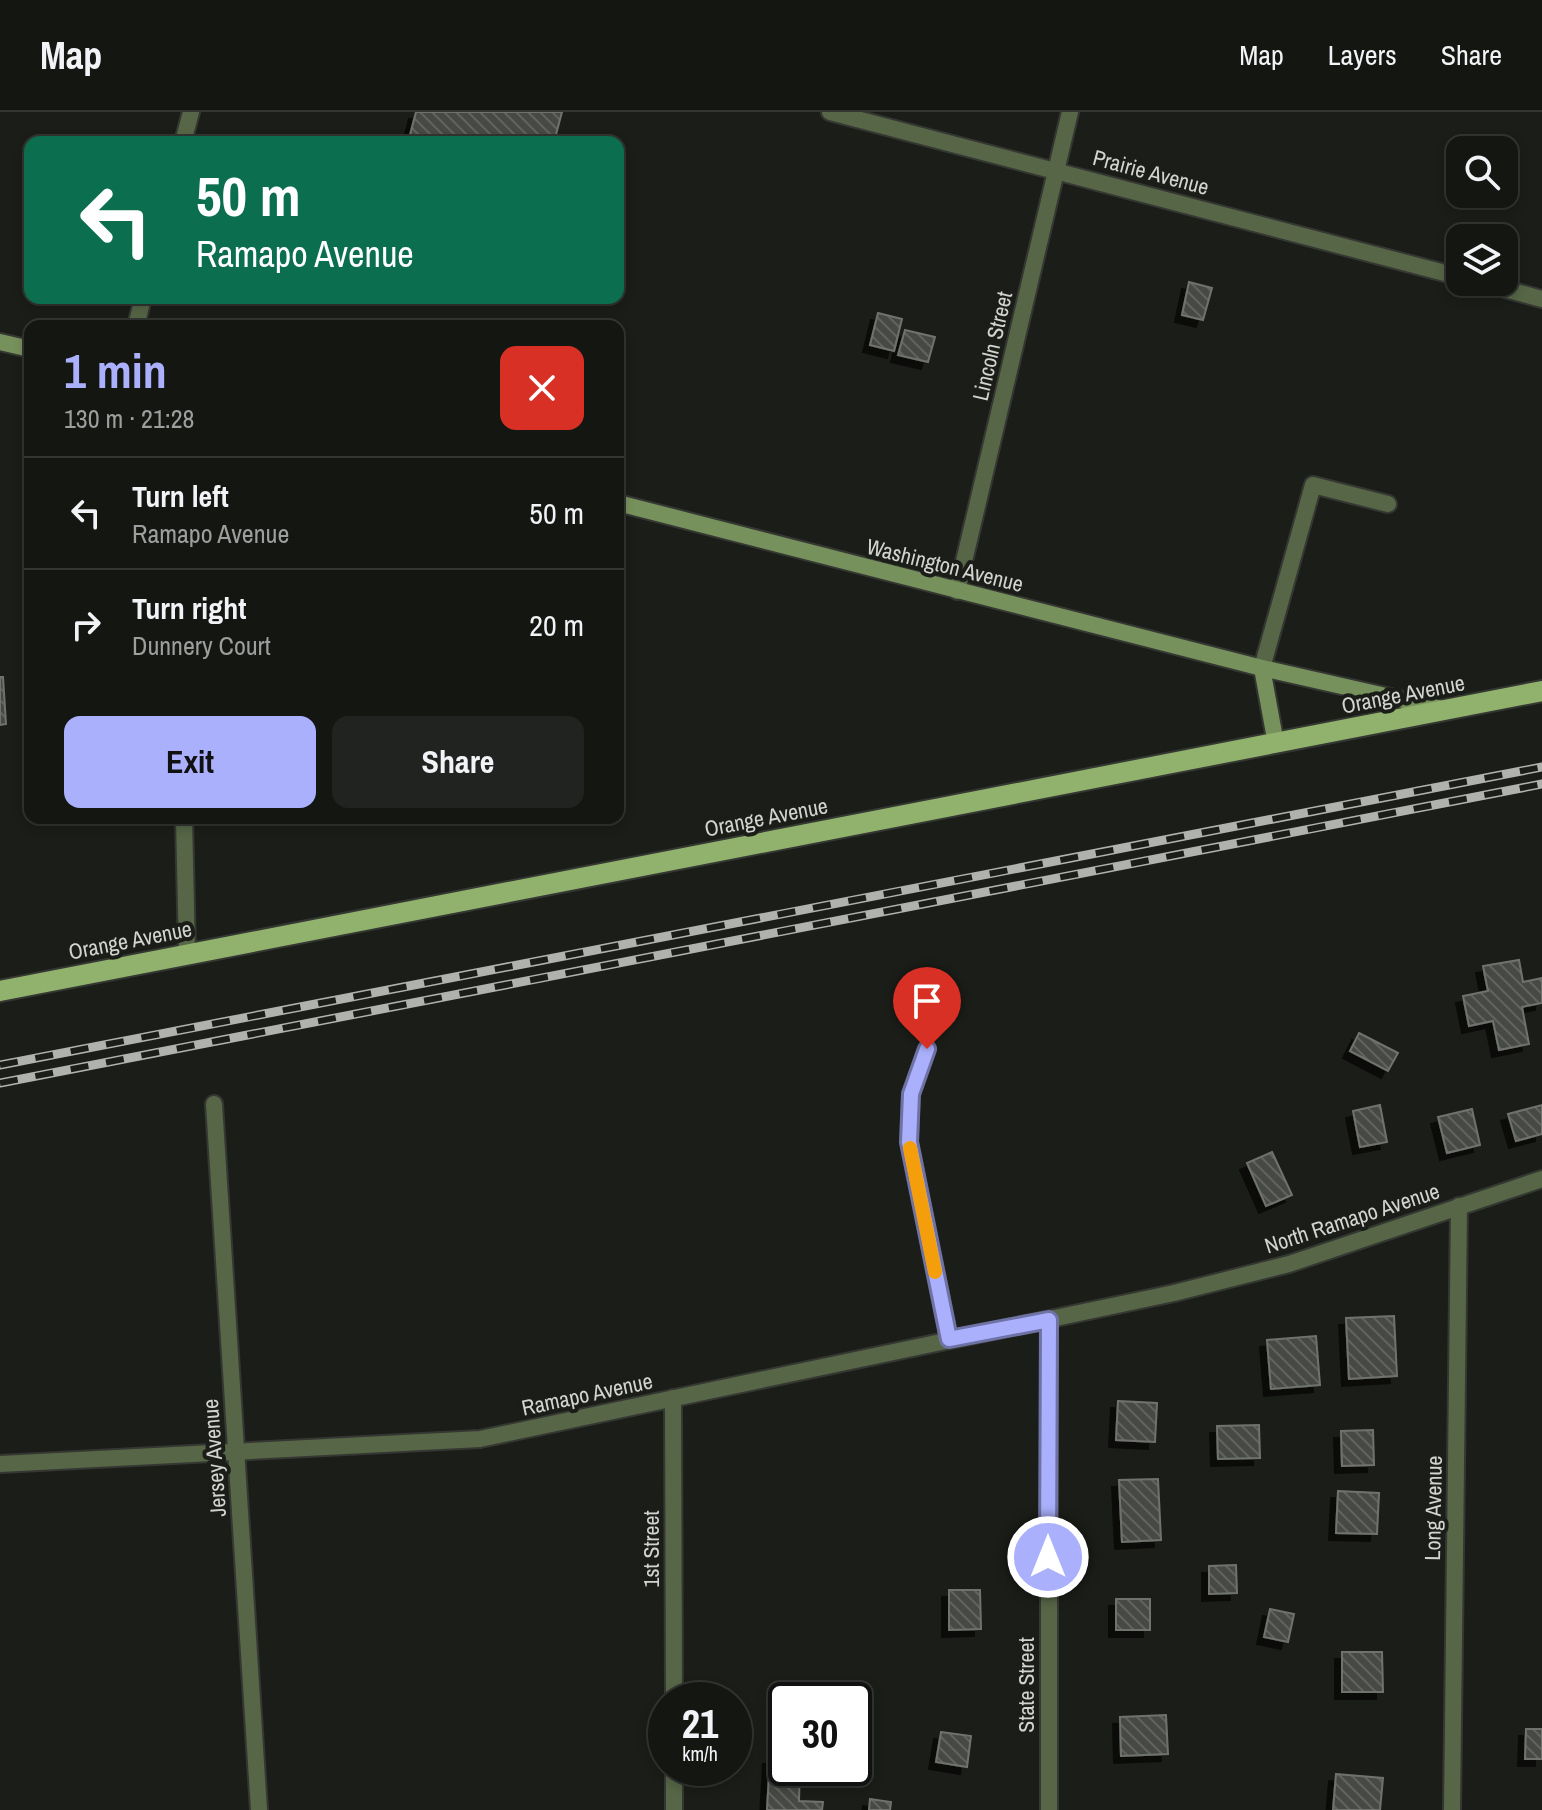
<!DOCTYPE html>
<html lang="en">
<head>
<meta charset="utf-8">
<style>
  :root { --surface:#141612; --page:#212320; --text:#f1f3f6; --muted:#9d9f9f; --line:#333532; --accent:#aab0fc }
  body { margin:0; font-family:"Archivo Narrow",sans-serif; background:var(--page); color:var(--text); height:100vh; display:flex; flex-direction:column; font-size:30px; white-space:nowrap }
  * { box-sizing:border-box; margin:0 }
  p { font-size:26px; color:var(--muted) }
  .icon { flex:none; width:44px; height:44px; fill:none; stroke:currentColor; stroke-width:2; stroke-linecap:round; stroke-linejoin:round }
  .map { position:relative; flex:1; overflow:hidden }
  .panel { position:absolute; left:24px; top:208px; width:600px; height:504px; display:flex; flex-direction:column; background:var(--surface); border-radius:16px; box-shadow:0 4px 12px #0003,0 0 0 2px var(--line) }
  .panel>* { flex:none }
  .guide { position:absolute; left:24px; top:24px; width:600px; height:168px; border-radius:16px; box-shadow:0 4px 12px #0003,0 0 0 2px var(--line); background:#0b6e4f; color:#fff; overflow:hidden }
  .buttons { position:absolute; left:1446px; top:24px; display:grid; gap:16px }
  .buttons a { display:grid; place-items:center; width:72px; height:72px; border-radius:16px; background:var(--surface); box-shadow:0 4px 12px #0003,0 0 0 2px var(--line); font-size:40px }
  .speed { position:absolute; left:648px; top:1570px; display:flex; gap:16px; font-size:40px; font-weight:700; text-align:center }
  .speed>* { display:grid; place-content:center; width:104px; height:104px; border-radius:50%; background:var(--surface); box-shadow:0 4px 12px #0003,0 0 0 2px var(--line); line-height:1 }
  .speed small { font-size:20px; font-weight:400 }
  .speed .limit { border:4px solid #111; border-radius:12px; background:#fff; color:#111 }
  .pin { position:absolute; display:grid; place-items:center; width:68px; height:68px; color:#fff; margin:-82px -34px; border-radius:50% 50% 50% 0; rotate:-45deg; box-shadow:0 0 8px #0007 }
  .pin .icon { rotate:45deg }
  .me { position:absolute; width:88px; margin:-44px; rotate:0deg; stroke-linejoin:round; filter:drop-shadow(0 0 6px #0008) }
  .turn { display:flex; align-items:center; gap:28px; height:168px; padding:0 40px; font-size:36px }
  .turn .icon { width:104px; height:104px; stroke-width:2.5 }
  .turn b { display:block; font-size:56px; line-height:68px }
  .round { display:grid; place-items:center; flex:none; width:84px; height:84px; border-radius:16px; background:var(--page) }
  .summary { display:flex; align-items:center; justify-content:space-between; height:136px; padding:0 40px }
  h1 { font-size:48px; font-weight:700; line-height:60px; color:var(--accent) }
  .cta { display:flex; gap:16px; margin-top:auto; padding:16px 40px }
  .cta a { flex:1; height:92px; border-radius:16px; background:var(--accent); color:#111; font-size:32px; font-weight:700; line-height:92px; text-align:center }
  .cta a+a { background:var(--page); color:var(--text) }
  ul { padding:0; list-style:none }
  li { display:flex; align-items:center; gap:24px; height:112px; padding:0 40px; border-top:2px solid var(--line) }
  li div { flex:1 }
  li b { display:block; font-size:30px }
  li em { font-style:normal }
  header { display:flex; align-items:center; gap:48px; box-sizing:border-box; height:112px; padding:0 40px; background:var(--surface); border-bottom:2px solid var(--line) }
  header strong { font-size:38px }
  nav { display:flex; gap:44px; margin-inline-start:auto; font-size:28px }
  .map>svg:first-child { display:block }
  .building { fill:url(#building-back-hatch); stroke:#70736d; stroke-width:2; filter:url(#shadow) }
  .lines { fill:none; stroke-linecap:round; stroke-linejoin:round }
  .lane-casing { stroke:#353732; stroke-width:20 }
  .street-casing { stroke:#353732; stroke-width:20 }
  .secondary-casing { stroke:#353732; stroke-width:20 }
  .primary-casing { stroke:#353732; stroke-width:24 }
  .lane { stroke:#566646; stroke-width:16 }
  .street { stroke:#566646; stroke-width:16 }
  .secondary { stroke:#77915c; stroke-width:16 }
  .primary { stroke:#90b26d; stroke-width:20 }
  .rail-casing { stroke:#b0b2ae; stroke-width:9 }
  .rail { stroke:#1b1d18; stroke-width:6; stroke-dasharray:18; stroke-linecap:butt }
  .route-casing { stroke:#6e72a4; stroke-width:20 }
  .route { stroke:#aab0fc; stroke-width:14 }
  .slow { stroke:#f59e0b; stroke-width:14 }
  .labels { text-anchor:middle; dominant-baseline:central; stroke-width:8; stroke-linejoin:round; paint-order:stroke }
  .street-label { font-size:22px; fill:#d2d4d1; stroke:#1b1d18 }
</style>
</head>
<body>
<header>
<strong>Map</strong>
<nav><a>Map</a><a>Layers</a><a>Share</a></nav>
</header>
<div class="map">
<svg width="1542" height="1698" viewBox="0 0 1542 1698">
  <defs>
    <pattern id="building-back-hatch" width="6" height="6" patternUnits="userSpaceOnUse" patternTransform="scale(2)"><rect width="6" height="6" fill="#474a45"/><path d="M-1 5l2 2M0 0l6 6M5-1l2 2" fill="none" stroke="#61635f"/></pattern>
    <filter id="shadow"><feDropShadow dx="-7" dy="7" stdDeviation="0" flood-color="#0009"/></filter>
  </defs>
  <rect width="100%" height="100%" fill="#1b1d18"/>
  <g class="building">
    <path d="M416 0H562L554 30H421L409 27Z"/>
    <path d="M1189 170 1212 176 1203 208 1182 203Z"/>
    <path d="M878 201 902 207 894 239 870 233Z"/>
    <path d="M905 218 935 225 928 250 898 243Z"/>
    <path d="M0 565H3L6 612 0 613Z"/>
    <path d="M1519 848 1523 870 1542 866V891L1522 895 1529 932 1499 938 1493 909 1469 914 1463 884 1488 879 1483 854Z"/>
    <path d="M1359 921 1398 941 1388 959 1350 939Z"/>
    <path d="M1380 993 1387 1030 1360 1035 1353 999Z"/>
    <path d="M1542 993V1022L1516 1029 1508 1002Z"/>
    <path d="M1472 997 1480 1033 1447 1041 1438 1005Z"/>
    <path d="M1272 1040 1292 1083 1266 1094 1247 1051Z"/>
    <path d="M1394 1204 1397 1264 1349 1267 1346 1206Z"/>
    <path d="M1316 1224 1320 1273 1271 1277 1267 1228Z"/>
    <path d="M1118 1289 1157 1291 1155 1330 1116 1328Z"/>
    <path d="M1259 1313 1260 1346 1218 1347 1217 1314Z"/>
    <path d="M1373 1318 1374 1353 1342 1354 1341 1319Z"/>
    <path d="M1158 1367 1161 1428 1122 1430 1119 1368Z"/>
    <path d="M1338 1379 1379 1381 1377 1422 1336 1421Z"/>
    <path d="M1236 1453 1237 1481 1209 1482V1454Z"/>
    <path d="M949 1478H980L981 1517 949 1518Z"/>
    <rect x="1116" y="1487" width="34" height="31"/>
    <path d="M1270 1497 1294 1502 1288 1530 1264 1525Z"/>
    <path d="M1342 1540H1382L1383 1580H1342Z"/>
    <path d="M1166 1603 1168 1642 1121 1644 1120 1605Z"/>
    <path d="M1526 1617H1542V1647H1525Z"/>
    <path d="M941 1620 971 1624 967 1655 936 1650Z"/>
    <path d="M770 1645H786V1656H800L799 1689 823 1690 822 1698H767Z"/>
    <path d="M1336 1662 1383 1666 1380 1698H1333Z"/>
    <path d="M870 1687 891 1690 890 1698H869Z"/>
  </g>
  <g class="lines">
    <defs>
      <path id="lane" d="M1262 556 1313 373 1388 392"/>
      <g id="street">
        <path d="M830 0 1460 165"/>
        <path d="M183 30 191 0"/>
        <path d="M1479 170 1542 187"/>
        <path d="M136 214 143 186"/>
        <path d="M957 479 1070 0"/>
        <path d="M184 706 187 841"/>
        <path d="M927 937 911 982 909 1030 949 1227"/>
        <path d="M214 992 259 1698"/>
        <path d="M673 1286 674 1588"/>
        <path d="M0 1352 480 1327 1174 1181 1289 1152 1542 1067"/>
        <path d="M674 1656V1698"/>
        <path d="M1049 1698V1208"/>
        <path d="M1452 1698 1459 1094"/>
      </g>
      <g id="secondary">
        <path d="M0 230 30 237"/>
        <path d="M618 391 1262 556 1443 597"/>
        <path d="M1262 556 1276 632"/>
      </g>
      <path id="primary" d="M0 879 1542 579"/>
    </defs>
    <use href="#lane" class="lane-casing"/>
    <use href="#street" class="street-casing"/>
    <use href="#secondary" class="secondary-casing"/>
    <use href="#primary" class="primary-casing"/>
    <use href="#lane" class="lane"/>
    <use href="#street" class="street"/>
    <use href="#secondary" class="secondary"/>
    <use href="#primary" class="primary"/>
    <defs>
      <g id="rail">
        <path d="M0 953 1542 655"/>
        <path d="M0 971 1542 672"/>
      </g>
    </defs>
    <use href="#rail" class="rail-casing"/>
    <use href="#rail" class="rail"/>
  </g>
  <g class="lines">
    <defs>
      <path id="route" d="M927 937 911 982 909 1030 949 1227 1049 1208 1048 1445"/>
    </defs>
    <use href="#route" class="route-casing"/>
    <use href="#route" class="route"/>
    <path class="slow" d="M910 1036 935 1160"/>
  </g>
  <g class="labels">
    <g class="street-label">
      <text transform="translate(1151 60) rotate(15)">Prairie Avenue</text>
      <text transform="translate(992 234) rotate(-77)">Lincoln Street</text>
      <text transform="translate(945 453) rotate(14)">Washington Avenue</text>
      <text transform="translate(1403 582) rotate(-11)">Orange Avenue</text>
      <text transform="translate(766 705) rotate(-11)">Orange Avenue</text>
      <text transform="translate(130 828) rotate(-11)">Orange Avenue</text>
      <text transform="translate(1352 1106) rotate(-18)">North Ramapo Avenue</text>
      <text transform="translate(587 1282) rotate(-12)">Ramapo Avenue</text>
      <text transform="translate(214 1346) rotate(-94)">Jersey Avenue</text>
      <text transform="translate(1433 1396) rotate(-89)">Long Avenue</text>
      <text transform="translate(651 1437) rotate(-90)">1st Street</text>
      <text transform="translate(1026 1573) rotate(-90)">State Street</text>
    </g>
  </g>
</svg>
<div class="buttons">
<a><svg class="icon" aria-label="search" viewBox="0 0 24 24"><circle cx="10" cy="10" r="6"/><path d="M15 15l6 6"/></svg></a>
<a><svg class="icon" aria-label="layers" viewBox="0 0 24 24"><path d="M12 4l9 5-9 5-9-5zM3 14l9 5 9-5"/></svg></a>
</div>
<div class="speed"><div>21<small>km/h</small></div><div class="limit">30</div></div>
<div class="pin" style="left:927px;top:937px;background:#d93025"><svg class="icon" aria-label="arrive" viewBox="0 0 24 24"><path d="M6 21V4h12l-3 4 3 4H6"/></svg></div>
<svg class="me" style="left:1048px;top:1445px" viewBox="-20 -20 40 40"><circle r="17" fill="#aab0fc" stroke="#fff" stroke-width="3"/><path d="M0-11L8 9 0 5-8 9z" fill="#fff"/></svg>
<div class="guide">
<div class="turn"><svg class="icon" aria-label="left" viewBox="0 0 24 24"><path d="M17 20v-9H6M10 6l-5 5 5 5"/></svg><div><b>50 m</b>Ramapo Avenue</div></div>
</div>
<section class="panel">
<div class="summary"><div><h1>1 min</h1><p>130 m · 21:28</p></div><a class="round" style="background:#d93025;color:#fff"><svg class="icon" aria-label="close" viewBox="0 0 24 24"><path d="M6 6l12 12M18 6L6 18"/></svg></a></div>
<ul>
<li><svg class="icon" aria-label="left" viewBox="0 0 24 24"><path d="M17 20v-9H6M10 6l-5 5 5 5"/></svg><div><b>Turn left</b><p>Ramapo Avenue</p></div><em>50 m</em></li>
<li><svg class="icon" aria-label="right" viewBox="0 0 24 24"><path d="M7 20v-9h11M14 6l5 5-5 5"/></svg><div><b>Turn right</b><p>Dunnery Court</p></div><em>20 m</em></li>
</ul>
<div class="cta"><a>Exit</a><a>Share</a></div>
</section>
</div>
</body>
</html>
